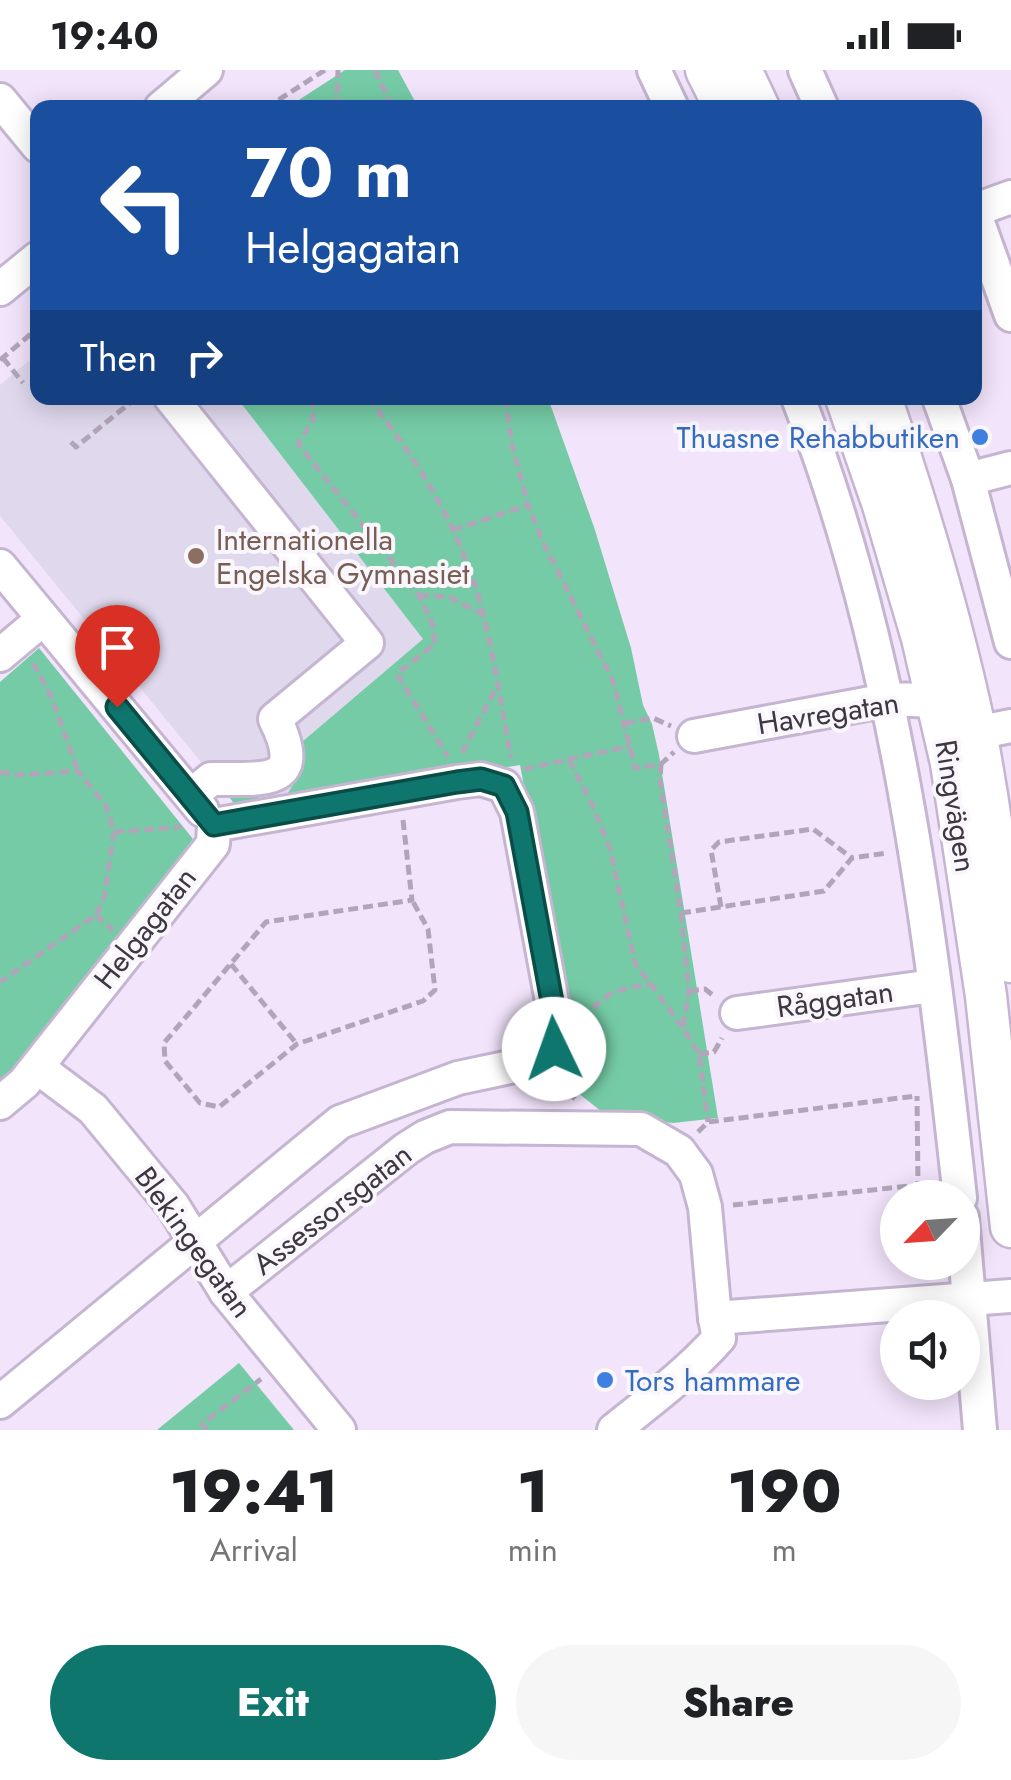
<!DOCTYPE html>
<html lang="en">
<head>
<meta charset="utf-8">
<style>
  :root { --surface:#fff; --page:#f6f6f6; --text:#202124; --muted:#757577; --accent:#0f766e }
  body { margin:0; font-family:Jost,sans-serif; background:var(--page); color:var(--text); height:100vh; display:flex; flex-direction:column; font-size:38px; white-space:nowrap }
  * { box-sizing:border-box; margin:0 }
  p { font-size:32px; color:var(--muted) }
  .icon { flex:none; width:55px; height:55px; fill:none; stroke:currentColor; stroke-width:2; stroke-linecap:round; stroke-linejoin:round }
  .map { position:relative; height:1360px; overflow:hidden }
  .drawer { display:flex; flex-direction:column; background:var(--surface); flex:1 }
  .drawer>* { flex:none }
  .hud { position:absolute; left:30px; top:30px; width:952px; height:305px; border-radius:20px; box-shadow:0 5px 25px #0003; background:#1a4fa0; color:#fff; overflow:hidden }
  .needle { width:65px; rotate:245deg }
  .tools { position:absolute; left:880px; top:1110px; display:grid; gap:20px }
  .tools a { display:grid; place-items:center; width:100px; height:100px; border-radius:50%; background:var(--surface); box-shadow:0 5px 25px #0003; font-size:50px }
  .pin { position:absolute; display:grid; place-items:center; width:85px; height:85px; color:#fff; margin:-102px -42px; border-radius:50% 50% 50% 0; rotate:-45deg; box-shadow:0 0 10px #0007 }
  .pin .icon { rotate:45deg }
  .me { position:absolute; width:110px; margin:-55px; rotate:357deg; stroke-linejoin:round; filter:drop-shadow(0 0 8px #0008) }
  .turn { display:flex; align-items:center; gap:35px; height:210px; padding:0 50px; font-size:45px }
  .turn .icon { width:130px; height:130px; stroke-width:2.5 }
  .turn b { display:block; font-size:70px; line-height:85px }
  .then { display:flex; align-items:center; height:95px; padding:0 50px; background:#0003; gap:20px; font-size:38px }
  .eta { display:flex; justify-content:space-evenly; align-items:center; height:170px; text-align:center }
  .eta b { font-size:60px; font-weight:800; line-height:70px }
  .button { display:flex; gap:20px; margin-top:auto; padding:20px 50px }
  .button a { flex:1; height:115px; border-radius:60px; background:var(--accent); color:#fff; font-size:40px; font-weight:800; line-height:115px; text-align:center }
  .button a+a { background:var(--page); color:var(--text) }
  .status { display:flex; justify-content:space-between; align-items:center; height:70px; padding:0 50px; background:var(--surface); direction:ltr }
  .status svg { height:28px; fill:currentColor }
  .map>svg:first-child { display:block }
  .education { fill:#e0d9ee }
  .green { fill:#75cba6 }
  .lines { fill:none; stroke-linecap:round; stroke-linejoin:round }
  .minor-casing { stroke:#c5b5d1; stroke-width:38 }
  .major-casing { stroke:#c5b5d1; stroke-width:45 }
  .path { stroke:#b1a6b9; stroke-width:5; stroke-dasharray:10 5; stroke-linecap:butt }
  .minor { stroke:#fff; stroke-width:32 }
  .major { stroke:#fff; stroke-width:40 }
  .route-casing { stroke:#0a4d48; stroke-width:25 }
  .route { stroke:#0f766e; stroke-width:18 }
  .shop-dot { fill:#3f7fe0; stroke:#f9f6fc; stroke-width:4 }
  .education-dot { fill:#8d6e63; stroke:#f9f6fc; stroke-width:4 }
  .labels { text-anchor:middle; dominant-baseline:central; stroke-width:8; stroke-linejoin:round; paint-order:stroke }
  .shop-label { font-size:30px; fill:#366cbe; stroke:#f9f6fc; text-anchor:end }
  .education-label { font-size:30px; fill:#785e54; stroke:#f9f6fc; text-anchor:start }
  .street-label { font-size:30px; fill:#3d3742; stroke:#f9f6fc }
</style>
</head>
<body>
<div class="status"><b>19:40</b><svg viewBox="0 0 49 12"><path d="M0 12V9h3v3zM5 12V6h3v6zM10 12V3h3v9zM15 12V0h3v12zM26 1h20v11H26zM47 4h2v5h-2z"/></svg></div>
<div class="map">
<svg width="1011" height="1360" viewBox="0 0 1011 1360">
  <rect width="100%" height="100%" fill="#f2e4fb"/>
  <path class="education" d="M37 284 38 328H237L423 569 297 676 302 700 288 723 262 729 246 721 222 718 0 446V315Z"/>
  <g class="green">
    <path d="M345 0H398L418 37H288Z"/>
    <path d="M237 328H548L594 457 631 578 643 635 652 654 659 685 718 1048 673 1053 607 1046 562 1010 559 999 569 997 575 988 520 695 240 741 222 718 246 721 262 729 288 723 302 700 296 677 423 569Z"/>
    <path d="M39 578 193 769 45 971 0 1013V612Z"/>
    <path d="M239 1293 294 1360H157Z"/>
  </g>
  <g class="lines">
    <defs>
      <g id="minor">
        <path d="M654 0 672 38"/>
        <path d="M805 0 822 38"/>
        <path d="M0 30 38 76"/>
        <path d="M161 38 206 0"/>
        <path d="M975 140 1011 127"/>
        <path d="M975 144 1011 245"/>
        <path d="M0 219 38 188"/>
        <path d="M171 328 367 573 275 649C310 719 259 708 211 709L191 726"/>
        <path d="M798 328C896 577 931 862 960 1128"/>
        <path d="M939 328 968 409 1011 572"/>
        <path d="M968 409 1011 398"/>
        <path d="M0 496 202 740"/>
        <path d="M0 585 43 549"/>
        <path d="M694 666 887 630C938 628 937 632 976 663L1011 656"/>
        <path d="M737 943 933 916"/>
        <path d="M37 997 93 1039 173 1136 226 1222 339 1360"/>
        <path d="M0 1033 24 1013 213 774 214 755"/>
        <path d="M962 1147 980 1360"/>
        <path d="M226 1222 406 1079 425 1067 450 1057 641 1059 679 1081 696 1104 705 1137 715 1248"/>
        <path d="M0 1332 340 1052 458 1008 543 990 554 979 558 964 517 742 504 716 481 709 457 712 214 755"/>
        <path d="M614 1360C650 1331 688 1303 719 1268L715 1248 1011 1226"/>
      </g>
      <g id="major">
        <path d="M706 0 725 38"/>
        <path d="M741 0 759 38"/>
        <path d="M846 328 883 435 922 568 951 693 986 926 1011 1157"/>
        <path d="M881 328C918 436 951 546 975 658 991 735 999 814 1011 892"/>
      </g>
    </defs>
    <use href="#minor" class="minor-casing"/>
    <use href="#major" class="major-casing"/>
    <g class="path">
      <path d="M375 0 393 38"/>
      <path d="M266 38 325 0"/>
      <path d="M337 38 338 0"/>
      <path d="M3 288 23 313"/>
      <path d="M0 290 38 258"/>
      <path d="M312 328 313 350 298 374 419 525 432 553 435 574 397 604 448 687"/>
      <path d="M368 328C420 392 463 463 483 544 495 591 502 640 511 688"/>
      <path d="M505 328 512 375 528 435 543 472 613 611 635 698 661 694 674 682"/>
      <path d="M71 372 76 377 136 328"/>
      <path d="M453 460 528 435"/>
      <path d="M419 525 449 527 484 545"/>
      <path d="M33 593 51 626 78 701"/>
      <path d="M625 653 653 648 671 656"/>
      <path d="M462 683 496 618"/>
      <path d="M569 690 592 734 610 779 635 893 683 958"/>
      <path d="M661 694 660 710 681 843 689 921 683 958 699 984 708 1052"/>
      <path d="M524 699 630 676"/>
      <path d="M0 702 17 705 78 701 106 736 114 762 104 828 96 845 0 912"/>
      <path d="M403 750 412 830 266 852 164 973 165 991 200 1033 219 1037 297 974 423 931 435 920 428 859 412 830"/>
      <path d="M114 762 181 757"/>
      <path d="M721 837 711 780 719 772 813 759 852 788"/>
      <path d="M681 843 824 821 852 788 887 783"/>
      <path d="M96 845 113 860"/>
      <path d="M231 894 296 973"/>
      <path d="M689 921 705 919 715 927"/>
      <path d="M587 952C597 922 623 918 652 914"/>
      <path d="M699 984 714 982 722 968"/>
      <path d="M574 1003 584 993V983"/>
      <path d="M558 1012 575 1029"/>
      <path d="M698 1062 708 1052 916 1026"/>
      <path d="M733 1135 918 1115 917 1026"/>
      <path d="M207 1360 202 1354 261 1309"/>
    </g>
    <use href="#minor" class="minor"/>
    <use href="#major" class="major"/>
  </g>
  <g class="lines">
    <defs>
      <path id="route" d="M117 637 214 755 457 712 481 709 504 716 517 742 558 964 554 979"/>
    </defs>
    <use href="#route" class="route-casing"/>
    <use href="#route" class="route"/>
  </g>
  <g class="shop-dot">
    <circle cx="980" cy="367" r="10"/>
    <circle cx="605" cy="1310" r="10"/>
  </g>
  <circle class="education-dot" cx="196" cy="486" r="10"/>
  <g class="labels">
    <g class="shop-label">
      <text x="960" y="367">Thuasne Rehabbutiken</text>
      <text x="625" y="1310" text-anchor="start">Tors hammare</text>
    </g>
    <g class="education-label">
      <text x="216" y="469">Internationella<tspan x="216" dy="34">Engelska Gymnasiet</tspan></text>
    </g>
    <g class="street-label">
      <text transform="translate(828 643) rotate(-9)">Havregatan</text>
      <text transform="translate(956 736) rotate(81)">Ringvägen</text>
      <text transform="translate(145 858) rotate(-52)">Helgagatan</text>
      <text transform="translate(835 929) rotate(-8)">Råggatan</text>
      <text transform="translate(332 1139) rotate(-38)">Assessorsgatan</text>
      <text transform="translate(194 1172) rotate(54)">Blekingegatan</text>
    </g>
  </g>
</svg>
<div class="tools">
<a><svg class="needle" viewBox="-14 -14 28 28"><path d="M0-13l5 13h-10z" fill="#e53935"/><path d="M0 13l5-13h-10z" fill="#757577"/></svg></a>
<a><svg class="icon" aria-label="sound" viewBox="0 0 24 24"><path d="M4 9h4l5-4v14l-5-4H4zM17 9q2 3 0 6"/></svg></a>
</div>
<div class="pin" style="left:117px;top:637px;background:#d93025"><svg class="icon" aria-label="arrive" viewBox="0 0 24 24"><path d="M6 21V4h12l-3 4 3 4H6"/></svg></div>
<svg class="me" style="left:554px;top:979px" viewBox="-20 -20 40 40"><circle r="19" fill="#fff"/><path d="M0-13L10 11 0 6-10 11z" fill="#0f766e"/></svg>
<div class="hud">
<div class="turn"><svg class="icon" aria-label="left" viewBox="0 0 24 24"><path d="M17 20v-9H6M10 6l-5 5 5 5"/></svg><div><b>70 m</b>Helgagatan</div></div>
<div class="then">Then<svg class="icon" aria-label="right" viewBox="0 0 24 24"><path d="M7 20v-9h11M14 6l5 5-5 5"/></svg></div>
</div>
</div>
<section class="drawer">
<div class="eta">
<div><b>19:41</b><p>Arrival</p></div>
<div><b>1</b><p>min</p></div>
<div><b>190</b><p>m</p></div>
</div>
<div class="button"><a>Exit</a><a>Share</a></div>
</section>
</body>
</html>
